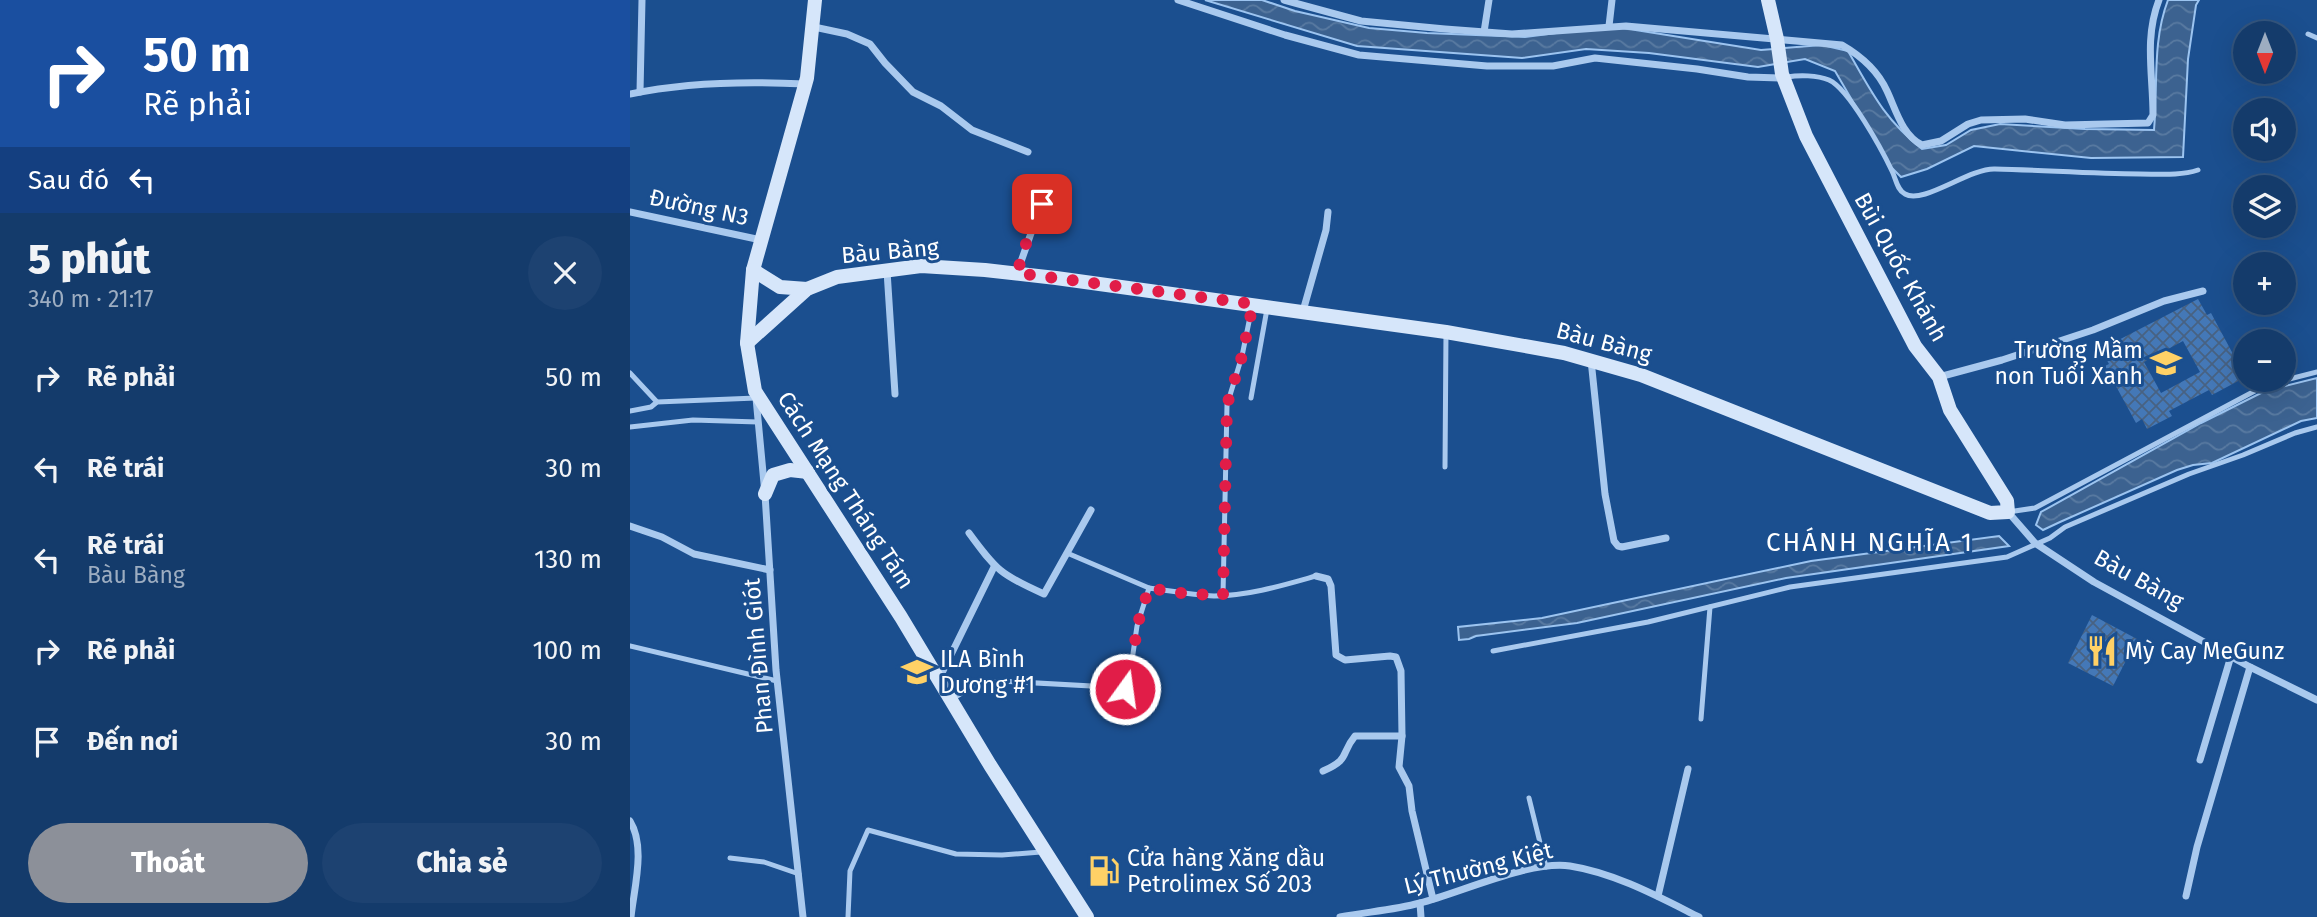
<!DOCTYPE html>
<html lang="vi">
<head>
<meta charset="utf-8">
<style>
  :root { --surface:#143b6b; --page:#1d4271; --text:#f1f3f6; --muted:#9dadc1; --line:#33557e; --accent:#8c9099 }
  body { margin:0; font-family:"Fira Sans",sans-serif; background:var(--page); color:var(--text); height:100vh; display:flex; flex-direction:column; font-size:26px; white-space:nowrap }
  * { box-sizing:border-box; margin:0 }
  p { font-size:23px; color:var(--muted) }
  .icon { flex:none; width:38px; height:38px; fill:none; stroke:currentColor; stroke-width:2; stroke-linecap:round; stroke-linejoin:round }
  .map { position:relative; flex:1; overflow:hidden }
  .sheet { display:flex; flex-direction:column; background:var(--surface); width:630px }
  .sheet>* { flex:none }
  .guide { background:#1a4fa0; color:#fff; overflow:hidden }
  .needle { width:46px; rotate:180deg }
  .tools { position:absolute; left:1603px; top:21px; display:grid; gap:14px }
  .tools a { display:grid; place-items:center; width:63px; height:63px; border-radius:50%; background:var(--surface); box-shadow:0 7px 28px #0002,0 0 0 2px var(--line); font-size:35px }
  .pin { position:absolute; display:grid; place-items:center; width:60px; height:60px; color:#fff; margin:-30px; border-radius:14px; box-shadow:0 4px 10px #0006 }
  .me { position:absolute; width:77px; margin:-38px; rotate:14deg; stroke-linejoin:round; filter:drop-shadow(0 0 5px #0008) }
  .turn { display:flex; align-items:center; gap:24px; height:147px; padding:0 28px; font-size:32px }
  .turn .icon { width:91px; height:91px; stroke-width:2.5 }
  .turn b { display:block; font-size:49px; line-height:60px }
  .then { display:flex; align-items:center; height:66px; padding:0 28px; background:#0003; gap:14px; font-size:26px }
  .round { display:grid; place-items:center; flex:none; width:74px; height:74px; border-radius:37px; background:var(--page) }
  .headline { display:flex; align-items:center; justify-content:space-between; height:119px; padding:0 28px }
  h1 { font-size:42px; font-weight:800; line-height:52px }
  .primary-button { display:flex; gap:14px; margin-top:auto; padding:14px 28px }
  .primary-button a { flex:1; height:80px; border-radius:42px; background:var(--accent); color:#fff; font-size:28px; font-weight:800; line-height:80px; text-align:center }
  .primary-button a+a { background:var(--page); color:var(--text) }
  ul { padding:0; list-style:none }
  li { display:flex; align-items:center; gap:21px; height:91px; padding:0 28px }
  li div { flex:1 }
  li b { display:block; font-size:26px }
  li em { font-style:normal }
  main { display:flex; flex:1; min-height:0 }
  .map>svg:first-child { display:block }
  .water { fill:url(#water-waves); stroke:#9cc4f0; stroke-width:2 }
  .building { fill:url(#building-cross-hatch); fill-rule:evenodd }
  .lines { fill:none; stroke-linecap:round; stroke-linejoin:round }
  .lane { stroke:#a9c9ee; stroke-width:5 }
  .street { stroke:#a9c9ee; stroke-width:7 }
  .secondary { stroke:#d6e6fa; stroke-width:14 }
  .route { stroke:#e11d48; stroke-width:12; stroke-dasharray:0 21.6 }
  .labels { text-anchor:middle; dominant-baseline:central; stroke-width:6; stroke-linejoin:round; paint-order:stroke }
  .street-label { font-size:23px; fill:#fff; stroke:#1b4f8f }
  .poi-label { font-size:23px; fill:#fff; stroke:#1b4f8f; text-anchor:start }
  .quarter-label { font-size:26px; letter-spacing:2px; fill:#fff; stroke:#1b4f8f }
</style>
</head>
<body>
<main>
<section class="sheet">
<div class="guide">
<div class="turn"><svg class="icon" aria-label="right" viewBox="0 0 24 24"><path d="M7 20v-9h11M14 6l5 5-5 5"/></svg><div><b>50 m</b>Rẽ phải</div></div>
<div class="then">Sau đó<svg class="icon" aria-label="left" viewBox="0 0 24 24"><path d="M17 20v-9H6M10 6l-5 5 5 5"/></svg></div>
</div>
<div class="headline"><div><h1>5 phút</h1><p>340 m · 21:17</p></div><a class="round"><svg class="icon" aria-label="close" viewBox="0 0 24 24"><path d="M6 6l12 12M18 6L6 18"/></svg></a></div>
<ul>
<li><svg class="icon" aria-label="right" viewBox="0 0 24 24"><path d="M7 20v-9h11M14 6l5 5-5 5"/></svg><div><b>Rẽ phải</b></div><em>50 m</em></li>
<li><svg class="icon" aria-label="left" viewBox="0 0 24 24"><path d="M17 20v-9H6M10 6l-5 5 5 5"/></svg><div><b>Rẽ trái</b></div><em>30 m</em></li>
<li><svg class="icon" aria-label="left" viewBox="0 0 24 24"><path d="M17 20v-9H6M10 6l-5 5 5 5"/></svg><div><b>Rẽ trái</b><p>Bàu Bàng</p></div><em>130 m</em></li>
<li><svg class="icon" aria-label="right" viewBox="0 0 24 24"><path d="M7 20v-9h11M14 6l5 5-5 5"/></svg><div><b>Rẽ phải</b></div><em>100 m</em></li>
<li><svg class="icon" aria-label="arrive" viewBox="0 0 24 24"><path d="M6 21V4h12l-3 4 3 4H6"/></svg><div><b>Đến nơi</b></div><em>30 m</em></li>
</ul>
<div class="primary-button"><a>Thoát</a><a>Chia sẻ</a></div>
</section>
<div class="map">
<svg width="1687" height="917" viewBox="0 0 1687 917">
  <defs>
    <pattern id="water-waves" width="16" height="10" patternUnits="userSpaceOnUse" patternTransform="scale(1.75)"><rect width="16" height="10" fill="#3c6290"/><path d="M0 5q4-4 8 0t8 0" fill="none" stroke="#597aa1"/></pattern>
    <pattern id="building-cross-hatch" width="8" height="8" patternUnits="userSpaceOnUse" patternTransform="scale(1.75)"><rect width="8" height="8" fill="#4478b7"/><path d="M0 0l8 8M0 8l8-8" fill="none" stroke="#486282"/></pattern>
  </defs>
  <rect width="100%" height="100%" fill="#1b4f8f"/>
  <g class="water">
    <path d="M575 0H632L665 11 739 28 797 33 895 37 942 31 993 28 1131 50 1192 45 1218 51C1241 91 1254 119 1292 149L1316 145 1341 130 1370 124 1455 129 1524 130C1528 86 1522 42 1538 0H1569L1566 5 1558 59 1553 157 1461 158 1344 146 1297 169 1271 177 1261 167 1205 71 1175 59 1128 67 1019 53 956 49 892 58 727 46Z"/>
    <path d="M1687 378V418L1671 421 1582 463 1563 465 1547 470 1430 522 1413 530 1406 525 1411 512 1571 423 1635 391Z"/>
    <path d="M1369 536 1379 546 1156 578 947 623 846 636 839 639 829 640 828 627 912 618 1181 561Z"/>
  </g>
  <g class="building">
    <path d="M1568 299 1577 315 1581 313 1611 369 1606 372 1610 380 1582 395 1579 390 1539 411 1542 416 1517 429 1512 419 1506 423 1475 366 1479 364 1471 349ZM1553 341 1570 372 1531 393 1514 362Z"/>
    <path d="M1462 615 1507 639 1483 686 1438 663Z"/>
  </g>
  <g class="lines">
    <g class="lane">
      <path d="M1678 34 1687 38"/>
      <path d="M1157 77C1169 75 1187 75 1199 80 1219 89 1252 150 1262 171 1266 179 1267 190 1275 194 1293 205 1339 168 1365 169 1413 170 1461 174 1510 174 1529 174 1550 176 1568 170"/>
      <path d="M0 373 27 402"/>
      <path d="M621 398 637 309"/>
      <path d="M0 411 21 407 27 402 126 398"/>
      <path d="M0 427 63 420 128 422"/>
      <path d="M815 467 816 332"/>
      <path d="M1378 512 1405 508 1636 385 1687 372"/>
      <path d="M437 553 519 588"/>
      <path d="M593 595 597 405 612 356 622 307"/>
      <path d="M0 646 147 681"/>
      <path d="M863 651 1018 622 1160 587 1377 557 1420 538 1435 527 1559 474 1613 455 1665 433 1687 427"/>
      <path d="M321 700 343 686 370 681 498 688 507 626 519 588C541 591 562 595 584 596 618 596 654 585 686 576"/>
      <path d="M1071 719 1080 607"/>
      <path d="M899 798 916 867"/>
      <path d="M100 858 134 862 169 874"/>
      <path d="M218 917 220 871 238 830 326 854 372 855 411 852"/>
    </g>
    <g class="street">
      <path d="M548 0 655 35 729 55 857 66H923L965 58 1067 69 1118 77 1153 78"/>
      <path d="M654 0 731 21 815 29 882 34 996 26 1212 45C1231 56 1248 71 1257 91 1266 110 1272 135 1292 145L1311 141 1338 124 1351 120 1395 119 1435 125 1518 123 1523 115C1523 75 1514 38 1529 0"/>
      <path d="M979 26 982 0"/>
      <path d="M184 27 217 34 240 44 255 63 283 92 311 106 342 130 398 152"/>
      <path d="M854 32 859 0"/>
      <path d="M10 92 12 0"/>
      <path d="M0 94C57 82 117 81 175 84"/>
      <path d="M0 212 131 240"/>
      <path d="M257 271 265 394"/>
      <path d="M387 273 418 185"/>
      <path d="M673 311 696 230 698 212"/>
      <path d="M961 360 975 494 984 541 988 546 992 547 1036 538"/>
      <path d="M1309 377 1372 360 1463 330 1534 301 1573 291"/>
      <path d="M126 398 135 494 146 670 173 917"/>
      <path d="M1378 512 1405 543 1464 582 1620 667 1687 700"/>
      <path d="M0 526 32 537 64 554 140 570"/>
      <path d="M339 533C366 570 371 575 414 594L461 510"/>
      <path d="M686 576 698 579 701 586 706 655 715 660 760 656 766 657 771 671 772 736 769 767 779 786 782 811 803 899"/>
      <path d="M309 679 364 567"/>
      <path d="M1570 760 1601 656"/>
      <path d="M693 771C721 759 710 754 725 736H772"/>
      <path d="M0 821C16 847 4 888 1 917"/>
      <path d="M1028 896 1058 769"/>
      <path d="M1556 896 1567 847 1620 667"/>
      <path d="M790 903 791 917"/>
      <path d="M710 917C736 912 764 910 790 903 830 893 900 860 940 866 985 873 1029 897 1069 917"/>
    </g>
    <g class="secondary">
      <path d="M185 0 177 78 123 270 117 343 125 391 271 617 360 765 457 917"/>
      <path d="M123 270 150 287 177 289"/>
      <path d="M117 343 177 289 207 277 291 266 355 270 426 278 816 332 934 353 1011 375 1360 513 1378 512 1377 501 1320 410 1309 377 1285 346 1176 136 1152 74 1147 39 1138 0"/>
      <path d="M135 494 143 475 160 470 178 472"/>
    </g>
  </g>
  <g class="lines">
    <path class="route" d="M412 204 396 244 387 273 623 304 612 356 597 405 593 595 558 594 519 588 507 626 500 685 495 689"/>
  </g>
  <defs>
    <symbol id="school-bare" viewBox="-9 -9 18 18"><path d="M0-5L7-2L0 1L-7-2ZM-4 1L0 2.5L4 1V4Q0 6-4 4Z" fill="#ffd166" stroke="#1b4f8f" stroke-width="2.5" paint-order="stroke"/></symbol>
    <symbol id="restaurant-bare" viewBox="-9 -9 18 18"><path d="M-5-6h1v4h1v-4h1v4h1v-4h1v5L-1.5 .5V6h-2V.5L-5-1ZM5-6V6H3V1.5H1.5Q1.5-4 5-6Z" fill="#ffd166" stroke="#1b4f8f" stroke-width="2.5" paint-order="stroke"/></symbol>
    <symbol id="fuel-bare" viewBox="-9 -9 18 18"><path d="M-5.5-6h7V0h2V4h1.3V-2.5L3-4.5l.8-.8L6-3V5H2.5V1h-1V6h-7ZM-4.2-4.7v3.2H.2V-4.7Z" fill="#ffd166" stroke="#1b4f8f" stroke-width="2.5" paint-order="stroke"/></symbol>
  </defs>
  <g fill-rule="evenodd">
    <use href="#school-bare" x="1514" y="341" width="44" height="44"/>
    <use href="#restaurant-bare" x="1450" y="629" width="44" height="44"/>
    <use href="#school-bare" x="265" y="650" width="44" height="44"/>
    <use href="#fuel-bare" x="452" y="849" width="44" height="44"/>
  </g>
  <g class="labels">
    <g class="street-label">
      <text transform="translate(69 207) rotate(12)">Đường N3</text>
      <text transform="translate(260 251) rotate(-5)">Bàu Bàng</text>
      <text transform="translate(1271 267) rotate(61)">Bùi Quốc Khánh</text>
      <text transform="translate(974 342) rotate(15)">Bàu Bàng</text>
      <text transform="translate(216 490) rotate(57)">Cách Mạng Tháng Tám</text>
      <text transform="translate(1509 579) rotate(29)">Bàu Bàng</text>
      <text transform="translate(128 656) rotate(-95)">Phan Đình Giót</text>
      <text transform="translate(848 868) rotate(-14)">Lý Thường Kiệt</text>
    </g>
    <g class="poi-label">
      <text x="1513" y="350" text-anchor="end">Trường Mầm<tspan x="1513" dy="26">non Tuổi Xanh</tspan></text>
      <text x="1495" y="651">Mỳ Cay MeGunz</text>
      <text x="310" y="659">ILA Bình<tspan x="310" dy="26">Dương #1</tspan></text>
      <text x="497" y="858">Cửa hàng Xăng dầu<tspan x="497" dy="26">Petrolimex Số 203</tspan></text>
    </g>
    <g class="quarter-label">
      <text x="1240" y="542">CHÁNH NGHĨA 1</text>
    </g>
  </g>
</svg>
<div class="tools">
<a><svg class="needle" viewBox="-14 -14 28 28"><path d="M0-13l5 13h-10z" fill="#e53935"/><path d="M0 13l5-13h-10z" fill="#9dadc1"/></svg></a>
<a><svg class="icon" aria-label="sound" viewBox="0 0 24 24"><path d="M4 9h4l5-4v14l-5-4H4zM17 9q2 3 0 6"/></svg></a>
<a><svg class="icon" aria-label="layers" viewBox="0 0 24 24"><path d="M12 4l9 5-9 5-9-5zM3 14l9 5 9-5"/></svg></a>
<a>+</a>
<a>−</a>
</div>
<div class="pin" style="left:412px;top:204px;background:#d93025"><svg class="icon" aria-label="arrive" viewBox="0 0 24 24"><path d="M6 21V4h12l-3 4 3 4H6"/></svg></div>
<svg class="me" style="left:495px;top:689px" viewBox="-20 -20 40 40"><circle r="17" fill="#e11d48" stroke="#fff" stroke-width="3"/><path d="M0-11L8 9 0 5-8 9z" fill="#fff"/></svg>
</div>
</main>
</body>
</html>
